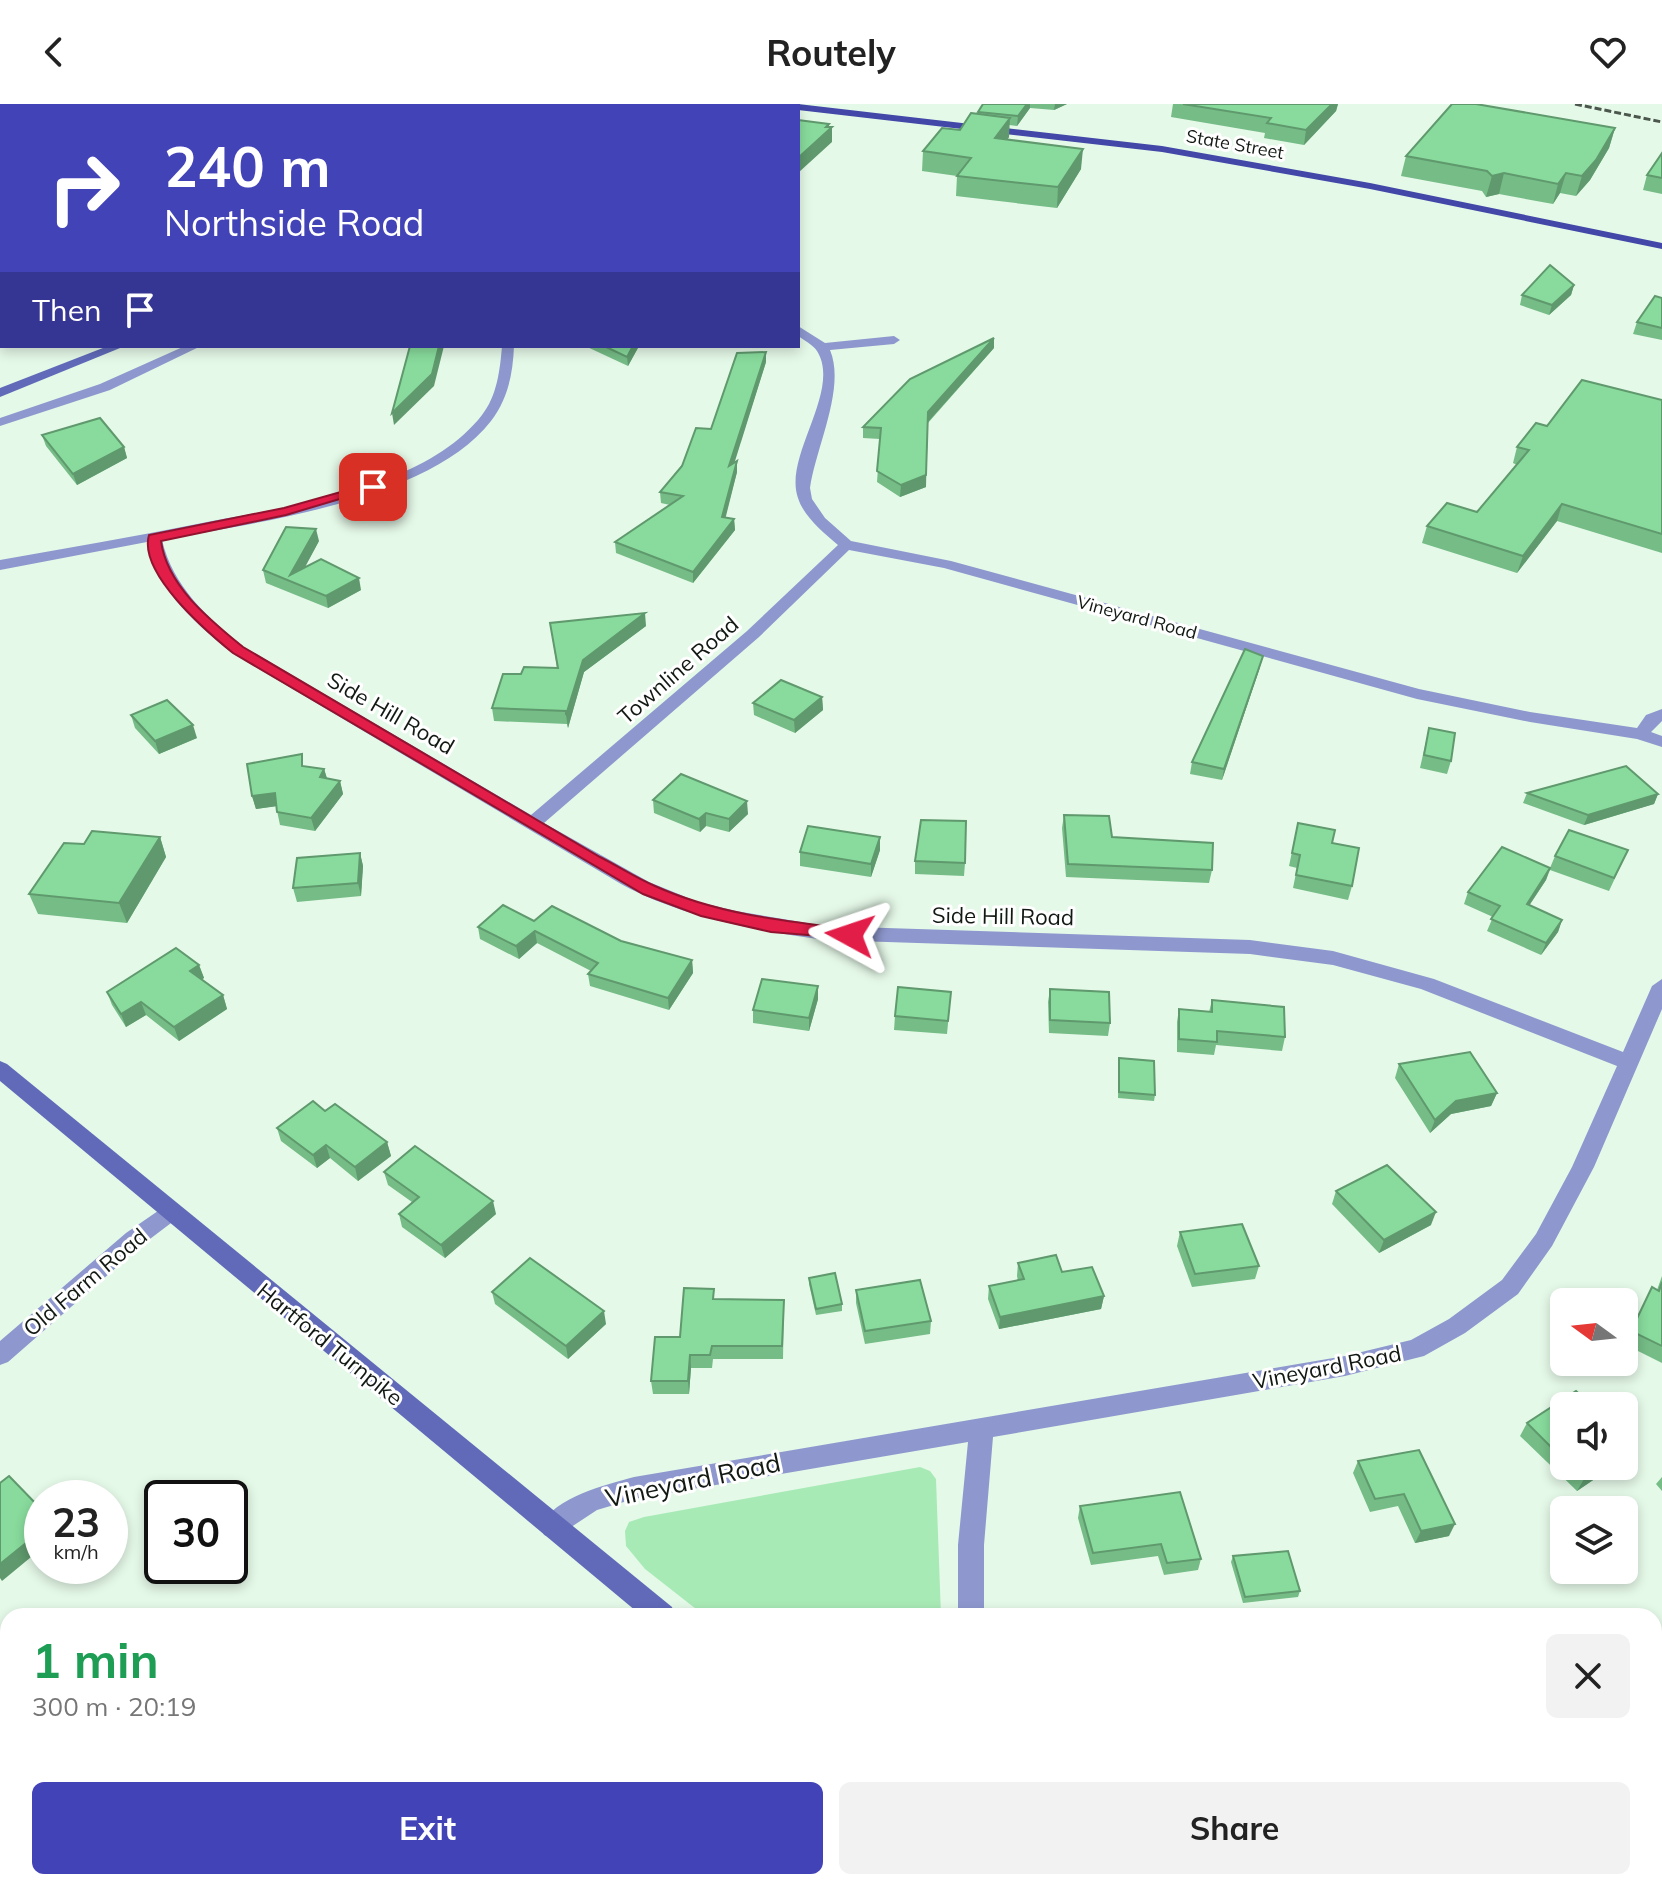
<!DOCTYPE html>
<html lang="en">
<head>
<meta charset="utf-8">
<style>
  :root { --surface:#fff; --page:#f2f2f2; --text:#222; --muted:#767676; --accent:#4343b8 }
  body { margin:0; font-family:Mulish,sans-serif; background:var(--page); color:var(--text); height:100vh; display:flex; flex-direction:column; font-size:30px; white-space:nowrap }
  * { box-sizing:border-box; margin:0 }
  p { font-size:26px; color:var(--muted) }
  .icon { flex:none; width:44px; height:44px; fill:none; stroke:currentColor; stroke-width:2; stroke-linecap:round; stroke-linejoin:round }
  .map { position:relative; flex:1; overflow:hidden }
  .drawer { position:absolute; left:0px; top:1504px; width:1662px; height:282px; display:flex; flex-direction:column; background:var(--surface); border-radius:24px 24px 0 0; box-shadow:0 4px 12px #0003 }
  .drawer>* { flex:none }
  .banner { position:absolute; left:0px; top:0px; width:800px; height:244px; box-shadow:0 4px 12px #0003; background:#4343b8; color:#fff; overflow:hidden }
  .needle { width:52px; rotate:285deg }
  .buttons { position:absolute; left:1550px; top:1184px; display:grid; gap:16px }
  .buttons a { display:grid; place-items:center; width:88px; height:88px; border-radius:12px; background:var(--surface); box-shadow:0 4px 12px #0003; font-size:40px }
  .speed { position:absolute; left:24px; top:1376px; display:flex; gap:16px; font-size:40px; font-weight:700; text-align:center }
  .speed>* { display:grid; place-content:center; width:104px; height:104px; border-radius:50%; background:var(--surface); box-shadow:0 4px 12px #0003; line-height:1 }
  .speed small { font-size:20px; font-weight:400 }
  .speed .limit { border:4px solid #111; border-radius:12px; background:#fff; color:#111 }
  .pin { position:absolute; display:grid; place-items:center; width:68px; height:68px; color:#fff; margin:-34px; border-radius:16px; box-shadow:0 4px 12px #0006 }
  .me { position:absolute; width:88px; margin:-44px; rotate:275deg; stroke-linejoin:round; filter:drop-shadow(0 0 6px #0008) }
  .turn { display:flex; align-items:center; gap:28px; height:168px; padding:0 32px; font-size:36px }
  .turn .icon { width:104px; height:104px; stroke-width:2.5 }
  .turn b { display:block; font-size:56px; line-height:68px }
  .then { display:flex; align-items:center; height:76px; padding:0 32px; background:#0003; gap:16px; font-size:30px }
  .round { display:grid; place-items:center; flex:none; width:84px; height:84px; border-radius:12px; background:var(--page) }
  .head { display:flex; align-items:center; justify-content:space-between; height:136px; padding:0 32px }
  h1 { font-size:48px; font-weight:700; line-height:60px; color:#1e9e55 }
  .button { display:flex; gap:16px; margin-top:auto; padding:16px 32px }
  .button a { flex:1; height:92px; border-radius:12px; background:var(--accent); color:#fff; font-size:32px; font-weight:700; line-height:92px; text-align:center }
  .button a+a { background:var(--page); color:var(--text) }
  header { display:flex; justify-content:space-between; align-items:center; height:104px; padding:0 32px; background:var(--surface); font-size:36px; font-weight:700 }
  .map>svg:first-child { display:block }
  .green { fill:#a8eab6 }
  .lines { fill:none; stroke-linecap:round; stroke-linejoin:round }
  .service { fill:#8e98ce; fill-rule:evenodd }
  .minor { fill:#8e98ce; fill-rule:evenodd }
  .secondary { fill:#606ab9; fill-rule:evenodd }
  .primary { fill:#4347a8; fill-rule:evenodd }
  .rail { stroke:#4b564d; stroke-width:3; stroke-dasharray:7 3; stroke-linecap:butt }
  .wall { fill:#75bc86 }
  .shaded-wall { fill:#5f996d }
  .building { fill:#88db9c; stroke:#5f996d; stroke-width:2 }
  .route { fill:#e11d48; stroke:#92132f; stroke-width:2 }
  .labels { text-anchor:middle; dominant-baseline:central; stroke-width:6; stroke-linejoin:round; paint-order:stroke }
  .far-street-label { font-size:18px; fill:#121913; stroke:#fff }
  .street-label { font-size:22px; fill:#121913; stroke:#fff }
  .near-street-label { font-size:26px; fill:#121913; stroke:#fff }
</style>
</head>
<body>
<header><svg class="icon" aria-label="back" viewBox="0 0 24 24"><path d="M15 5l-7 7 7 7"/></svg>Routely<svg class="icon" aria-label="heart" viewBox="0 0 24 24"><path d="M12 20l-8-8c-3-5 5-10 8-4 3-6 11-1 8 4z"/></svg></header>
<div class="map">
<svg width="1662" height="1785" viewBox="0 0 1662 1785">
  <rect width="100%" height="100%" fill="#e5f9e8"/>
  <path class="green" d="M920 1363 930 1367 936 1375 941 1512H705L645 1465 626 1442 625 1427 629 1418 644 1413Z"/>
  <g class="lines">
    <g class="service">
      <path d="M572 0H591L593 2H574Z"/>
      <path d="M632 0H641L631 2Z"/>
      <path d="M740 0H749L739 2Z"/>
    </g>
    <g class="minor">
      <path d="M798 222 825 239 894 232 900 236 894 240 830 246C846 284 816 343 810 384L812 395 825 414 851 437 951 457 1419 585 1530 608 1637 624 1646 611 1662 605V617L1651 628 1662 632V643L1637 635 1530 618 1417 595 944 464 849 446 759 533 544 719 649 778 698 798 736 807 825 822 1250 836 1333 847 1434 875 1623 948 1652 882 1662 875V905L1594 1063 1552 1142 1518 1190 1465 1229 1424 1252 1345 1272 993 1333 984 1441V1512H958V1441L968 1338 634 1395 597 1406 553 1435 544 1431 540 1423C554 1393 605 1381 634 1373L1345 1252 1411 1236 1449 1215 1502 1176 1536 1130 1572 1063 1617 962 1421 885 1333 861 1250 850 825 836C755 826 684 814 621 780L232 549C195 519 158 487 147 438L0 466V456C66 444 132 433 197 420 285 403 424 386 482 311 497 292 500 266 502 242H514C513 269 508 295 491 317 429 397 257 418 162 436 173 483 207 513 244 543L531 711 747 527 838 441C823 428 804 413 798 394 783 352 842 287 817 247 813 241 804 236 798 232Z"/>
      <path d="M185 242H201L110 286 0 322V314L100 280Z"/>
      <path d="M171 1098 179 1101 182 1107 179 1113 142 1141 8 1258 0 1261V1237L126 1129Z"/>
    </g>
    <g class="secondary">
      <path d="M441 0H453L440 2Z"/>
      <path d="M108 242H125L0 293V284Z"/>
      <path d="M0 957 7 960 672 1503 675 1512H642L0 977Z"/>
      <path d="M971 1778H1006L1009 1785H974Z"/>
    </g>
    <g class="primary">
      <path d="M763 0H791L792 2H764Z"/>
      <path d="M798 0 1162 42 1370 79 1662 139V145L1370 85 1162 48 798 6V2H794Z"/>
    </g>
    <path class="rail" d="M1575 0 1662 18"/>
  </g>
  <g class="wall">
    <path d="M983 0H1067L1054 6 1030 4 1017 22 1009 21V33L1007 36 1081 65 1057 104 956 92 957 72 922 67 923 47 960 26 978 10V8Z"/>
    <path d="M1173 0H1338L1336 7 1304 41 1264 34 1265 29 1171 13Z"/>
    <path d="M1615 24 1609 44 1590 76 1576 92 1560 89 1553 100 1499 90 1486 93 1482 87 1401 72 1406 52Z"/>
    <path d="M0 47 2 48V99H0Z"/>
    <path d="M1662 49V90L1643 86 1647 71Z"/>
    <path d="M1574 181 1571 191 1549 211 1520 201 1522 191Z"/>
    <path d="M1662 194V236L1633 230 1637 218Z"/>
    <path d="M585 242H639L628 262Z"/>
    <path d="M994 244 928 319 926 383 900 393 877 378 880 335 863 334V323Z"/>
    <path d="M766 258 734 358 737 368 725 413 734 415 735 426 693 479 616 449 615 438 670 401 661 399 660 388Z"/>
    <path d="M1662 296V449L1557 417 1517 469 1422 439 1427 422 1477 408 1517 361 1513 359 1517 343 1547 322Z"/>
    <path d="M42 331 124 343 127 354 77 381 46 342Z"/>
    <path d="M319 437 304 464 361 486 328 504 266 479 263 466Z"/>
    <path d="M550 519 646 522 584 568 568 624 567 620 494 617 492 604 521 570 557 564Z"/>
    <path d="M1260 563 1222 676 1190 670 1192 658Z"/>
    <path d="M822 593 823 606 795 629 754 611 753 599Z"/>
    <path d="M131 611 197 634 159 650 135 624Z"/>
    <path d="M1429 624 1451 657 1447 670 1420 664Z"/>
    <path d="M306 663 324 665 327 674 340 677 343 690 315 727 280 721 276 702 256 705 252 692Z"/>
    <path d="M1527 689 1658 690 1654 700 1584 721 1523 699Z"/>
    <path d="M653 696 748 710 729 728 706 722 700 728 654 709Z"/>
    <path d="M1064 711 1112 733 1212 766 1209 779 1066 773 1062 724Z"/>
    <path d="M1298 719 1352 782 1348 796 1293 784 1297 764 1289 762Z"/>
    <path d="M160 733 166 753 127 819 38 810 29 790 84 740Z"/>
    <path d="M880 746 871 773 800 762V748Z"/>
    <path d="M360 749 363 762 361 792 297 798 293 784Z"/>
    <path d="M1555 752 1622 759 1609 787 1550 766 1546 776 1529 802 1562 816 1558 828 1541 851 1487 827 1493 813 1464 800 1468 788 1550 764Z"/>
    <path d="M915 757 965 759 964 772 915 770Z"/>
    <path d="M534 817 621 837 692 856 693 869 669 906 590 882 588 870 591 867 537 839 519 855 480 835 478 823Z"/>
    <path d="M199 861 204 874 202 875 223 891 227 905 179 937 146 911 126 923 112 901 107 888Z"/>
    <path d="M1050 885 1110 919 1108 932 1049 929 1048 898Z"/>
    <path d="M951 888 947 930 894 926 895 912Z"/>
    <path d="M818 895 809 927 753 919V906Z"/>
    <path d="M1212 896 1285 933 1282 947 1216 941 1214 951 1177 948V918L1179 905 1209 908Z"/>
    <path d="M1119 954 1155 991 1154 997 1118 994Z"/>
    <path d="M1399 960 1497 989 1491 1002 1451 1010 1430 1029 1395 974Z"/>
    <path d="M325 1007 387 1038 391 1052 358 1077 330 1054 317 1064 281 1037 277 1024Z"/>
    <path d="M384 1068 496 1110 445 1154 402 1123 399 1110 412 1098 388 1081Z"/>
    <path d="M1336 1087 1431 1121 1379 1149 1332 1100Z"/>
    <path d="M1180 1128 1259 1162 1255 1175 1192 1183 1177 1142Z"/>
    <path d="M1018 1159 1062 1168 1104 1192 1101 1205 999 1225 988 1195 989 1182 1018 1177 1017 1172Z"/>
    <path d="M1662 1172V1259L1624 1240 1652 1183 1657 1186Z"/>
    <path d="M809 1174 842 1200V1207L816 1211 809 1180Z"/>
    <path d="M856 1186 931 1217 930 1230 865 1240 856 1199Z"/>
    <path d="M492 1188 606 1220 568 1255 495 1200Z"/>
    <path d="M715 1195 784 1196 783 1255H713L712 1264H691L689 1290H653L651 1277 680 1233Z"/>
    <path d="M1564 1302V1362H1606L1602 1370 1577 1387 1520 1332 1527 1319Z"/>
    <path d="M1419 1346 1449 1432 1415 1439 1398 1402 1370 1408 1353 1369 1358 1357Z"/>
    <path d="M1662 1373V1387L1656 1380Z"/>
    <path d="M1080 1402 1201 1455 1198 1466 1164 1471 1158 1452 1091 1461 1078 1414Z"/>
    <path d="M1233 1452 1300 1487 1298 1493 1243 1499 1231 1458Z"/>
  </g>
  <g class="shaded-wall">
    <path d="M1027 0H1030V4L1017 22 1018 12Z"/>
    <path d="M1055 0H1067L1054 6Z"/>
    <path d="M1332 0H1338L1336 7 1304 41 1306 26Z"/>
    <path d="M1010 14 1009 33 993 54 995 34Z"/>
    <path d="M829 20V26L832 23V38L798 69V54Z"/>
    <path d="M1615 24 1609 44 1590 76 1576 92 1582 72Z"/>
    <path d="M1083 45 1081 65 1057 104 1058 83Z"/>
    <path d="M1504 69 1499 90 1486 93 1492 72Z"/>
    <path d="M1566 69 1560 89 1553 100 1558 80Z"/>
    <path d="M1574 181 1571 191 1549 211 1552 201Z"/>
    <path d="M994 234V244L927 319 928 308Z"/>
    <path d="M439 242H444L434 282 394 321 392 309Z"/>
    <path d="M633 242H639L628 262 627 253Z"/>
    <path d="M766 248V258L730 373 729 362Z"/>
    <path d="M124 343 127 354 77 381 73 370Z"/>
    <path d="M737 357V368L723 424 722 413Z"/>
    <path d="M926 371V383L900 393 901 381Z"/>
    <path d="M1562 400 1557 417 1517 469 1523 452Z"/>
    <path d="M734 415 735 426 693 479V468Z"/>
    <path d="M316 425 319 437 296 480 290 471Z"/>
    <path d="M359 474 361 486 328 504 326 492Z"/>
    <path d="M645 509 646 522 584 568 568 624 566 611 583 556Z"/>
    <path d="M1263 552 1260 563 1222 676 1224 665Z"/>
    <path d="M822 593 823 606 795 629 794 616Z"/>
    <path d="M193 621 197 634 159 650 155 637Z"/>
    <path d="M324 665 328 678 320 673Z"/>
    <path d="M340 677 343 690 315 727 311 714Z"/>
    <path d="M275 689 278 702 256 705 252 692Z"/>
    <path d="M1658 690 1654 700 1584 721 1588 711Z"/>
    <path d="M747 697 748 710 729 728V715Z"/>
    <path d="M706 709V722L700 728 699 715Z"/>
    <path d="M160 733 166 753 127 819 119 799Z"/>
    <path d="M880 733V746L871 773V760Z"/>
    <path d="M360 749 363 762 361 792 358 779Z"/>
    <path d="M1550 764 1546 776 1522 812 1527 800Z"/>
    <path d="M1562 816 1558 828 1541 851 1546 839Z"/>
    <path d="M535 827 537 839 519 855 516 842Z"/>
    <path d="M692 856 693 869 669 906 668 894Z"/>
    <path d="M199 861 204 874 195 880 190 867Z"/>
    <path d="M818 882V895L809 927V914Z"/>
    <path d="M223 891 227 905 179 937 174 923Z"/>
    <path d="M141 898 146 911 126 923 121 910Z"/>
    <path d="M1497 989 1491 1002 1451 1010 1430 1029 1435 1016 1456 997Z"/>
    <path d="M387 1038 391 1052 358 1077 355 1063Z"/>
    <path d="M326 1041 330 1054 317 1064 313 1051Z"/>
    <path d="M493 1097 496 1110 445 1154 441 1141Z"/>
    <path d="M1436 1108 1431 1121 1379 1149 1384 1136Z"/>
    <path d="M1104 1192 1101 1205 999 1225 1000 1213Z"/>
    <path d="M604 1207 606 1220 568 1255 566 1242Z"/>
    <path d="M690 1251 691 1264 689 1290 688 1277Z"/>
    <path d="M1602 1362H1606L1602 1370 1577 1387 1584 1375Z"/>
    <path d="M1455 1420 1449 1432 1415 1439 1421 1427Z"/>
    <path d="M42 1426V1444L2 1477 0 1474V1460Z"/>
  </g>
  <g class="building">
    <path d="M983 0H1027L1018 12 978 8Z"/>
    <path d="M1183 0H1332L1306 26 1267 19 1271 14Z"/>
    <path d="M1452 0H1476L1615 24 1596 56 1582 72 1566 69 1558 80 1504 69 1492 72 1487 67 1406 52Z"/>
    <path d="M971 9 1010 14 995 34 1083 45 1058 83 957 72 971 54 923 47 942 24 960 26Z"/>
    <path d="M798 16 829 20 826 23H832L798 54Z"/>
    <path d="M0 47 2 48V81L0 80Z"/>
    <path d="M1662 49V74L1647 71Z"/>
    <path d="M1550 161 1574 181 1552 201 1522 191Z"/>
    <path d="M1655 192 1662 194V224L1637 218Z"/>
    <path d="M994 234 928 308 926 371 901 381 877 367 881 324 863 323 910 275Z"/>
    <path d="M410 242H439L432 270 392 309Z"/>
    <path d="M604 242H633L627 253Z"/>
    <path d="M766 248 729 362 737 357 722 413 734 415 693 468 615 438 683 392 660 388 682 362 696 324 711 325 737 249Z"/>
    <path d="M1582 276 1662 296V430L1562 400 1523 452 1427 422 1447 399 1477 408 1529 346 1517 343 1536 319 1547 322Z"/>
    <path d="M100 314 124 343 73 370 42 331Z"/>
    <path d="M286 423 316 425 290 471 321 455 359 474 326 492 263 466Z"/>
    <path d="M645 509 583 556 566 611V607L492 604 503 570H521L524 563 558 564 550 519Z"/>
    <path d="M1245 545 1263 552 1224 665 1192 658Z"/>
    <path d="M781 576 822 593 794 616 753 599Z"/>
    <path d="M167 596 193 621 155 637 131 611Z"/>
    <path d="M1429 624 1455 629 1451 657 1424 651Z"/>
    <path d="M302 650V662L324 665 320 673 340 677 311 714 277 708 275 689 252 692 247 660Z"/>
    <path d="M1626 662 1658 690 1588 711 1527 689Z"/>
    <path d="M681 670 747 697 729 715 706 709 699 715 653 696Z"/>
    <path d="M1064 711 1109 712 1112 733 1213 739 1212 766 1068 760Z"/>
    <path d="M921 716 966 717 965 759 915 757Z"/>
    <path d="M1298 719 1335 726 1332 739 1359 744 1352 782 1296 771 1300 751 1292 749Z"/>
    <path d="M808 722 880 733 871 760 800 748Z"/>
    <path d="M1569 726 1628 746 1614 774 1555 752Z"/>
    <path d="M92 727 160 733 119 799 29 790 64 739 84 740Z"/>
    <path d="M1502 743 1550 764 1527 800 1562 816 1546 839 1491 815 1500 802 1468 788Z"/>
    <path d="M360 749 358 779 293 784 297 754Z"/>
    <path d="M503 801 534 817 552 802 621 837 692 856 668 894 588 870 598 859 535 827 516 842 478 823Z"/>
    <path d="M176 844 199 861 190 867 223 891 174 923 141 898 121 910 107 888Z"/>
    <path d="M762 875 818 882 809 914 753 906Z"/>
    <path d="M898 883 951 888 948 917 895 912Z"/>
    <path d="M1050 885 1109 888 1110 919 1050 916Z"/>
    <path d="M1212 896 1284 903 1285 933 1217 927V938L1179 935V905L1212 908Z"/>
    <path d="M1470 948 1497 989 1456 997 1435 1016 1399 960Z"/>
    <path d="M1119 954 1154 957 1155 991 1119 988Z"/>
    <path d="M313 997 325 1007 335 1000 387 1038 355 1063 326 1041 313 1051 277 1024Z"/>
    <path d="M415 1042 493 1097 441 1141 399 1110 419 1093 384 1068Z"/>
    <path d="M1387 1061 1436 1108 1384 1136 1336 1087Z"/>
    <path d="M1242 1120 1259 1162 1195 1170 1180 1128Z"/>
    <path d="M1056 1151 1062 1168 1092 1163 1104 1192 1000 1213 989 1182 1024 1175 1018 1159Z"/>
    <path d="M530 1154 604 1207 566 1242 492 1188Z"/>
    <path d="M835 1169 842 1200 816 1205 809 1174Z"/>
    <path d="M920 1176 931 1217 865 1227 856 1186Z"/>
    <path d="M1662 1178V1242L1631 1227 1652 1183 1659 1187Z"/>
    <path d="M684 1184 714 1185 713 1195 784 1196 782 1242H712L710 1251H690L688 1277H651L655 1233H680Z"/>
    <path d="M1576 1287 1592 1302H1564V1356L1527 1319Z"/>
    <path d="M1419 1346 1455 1420 1421 1427 1404 1390 1375 1395 1358 1357Z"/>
    <path d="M1570 1362H1602L1584 1375Z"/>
    <path d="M9 1372 42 1406V1426L0 1460V1379Z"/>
    <path d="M1180 1388 1201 1455 1167 1459 1161 1440 1093 1449 1080 1402Z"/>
    <path d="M1288 1447 1300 1487 1245 1493 1233 1452Z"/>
    <path d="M333 1778H439L447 1785H327Z"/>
    <path d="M1321 1778H1364L1362 1782 1366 1785H1317Z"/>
  </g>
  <path class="route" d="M369 380 380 383 286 411 161 437C167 482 210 516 243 543L600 753C618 762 636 774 655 782 717 810 783 817 850 825L856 826 858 831 856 835 771 828 701 812 643 790 233 549C206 527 138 469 149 431L284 404Z"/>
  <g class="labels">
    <g class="far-street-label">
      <text transform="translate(1235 40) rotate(10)">State Street</text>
      <text transform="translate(1137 513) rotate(15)">Vineyard Road</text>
    </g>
    <g class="street-label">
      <text transform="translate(678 566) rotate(-41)">Townline Road</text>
      <text transform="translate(391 609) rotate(30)">Side Hill Road</text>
      <text transform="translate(1003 812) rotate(1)">Side Hill Road</text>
      <text transform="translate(85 1178) rotate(-40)">Old Farm Road</text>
      <text transform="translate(330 1240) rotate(39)">Hartford Turnpike</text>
      <text transform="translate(1327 1263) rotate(-11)">Vineyard Road</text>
    </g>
    <g class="near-street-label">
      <text transform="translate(693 1376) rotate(-12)">Vineyard Road</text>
    </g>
  </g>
</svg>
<div class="buttons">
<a><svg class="needle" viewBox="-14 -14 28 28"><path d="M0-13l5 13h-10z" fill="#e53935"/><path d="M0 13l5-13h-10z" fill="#767676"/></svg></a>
<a><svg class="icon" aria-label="sound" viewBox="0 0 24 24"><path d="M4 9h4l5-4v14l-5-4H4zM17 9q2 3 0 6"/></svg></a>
<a><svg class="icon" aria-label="layers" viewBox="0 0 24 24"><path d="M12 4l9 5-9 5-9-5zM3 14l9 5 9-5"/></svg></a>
</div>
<div class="speed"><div>23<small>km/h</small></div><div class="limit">30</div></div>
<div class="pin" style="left:373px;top:383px;background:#d93025"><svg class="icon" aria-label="arrive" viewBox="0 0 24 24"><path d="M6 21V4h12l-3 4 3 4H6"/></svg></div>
<svg class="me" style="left:850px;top:831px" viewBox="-20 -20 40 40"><path d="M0-17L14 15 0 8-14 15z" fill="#e11d48" stroke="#fff" stroke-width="4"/></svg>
<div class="banner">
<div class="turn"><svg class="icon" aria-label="right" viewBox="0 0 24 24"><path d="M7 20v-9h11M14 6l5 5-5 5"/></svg><div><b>240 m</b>Northside Road</div></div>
<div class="then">Then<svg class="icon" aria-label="arrive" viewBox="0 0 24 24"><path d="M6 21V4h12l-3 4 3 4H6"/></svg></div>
</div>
<section class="drawer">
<div class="head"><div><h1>1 min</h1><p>300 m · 20:19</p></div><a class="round"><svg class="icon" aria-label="close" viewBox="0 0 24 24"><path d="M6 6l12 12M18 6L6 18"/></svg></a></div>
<div class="button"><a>Exit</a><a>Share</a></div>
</section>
</div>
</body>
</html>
